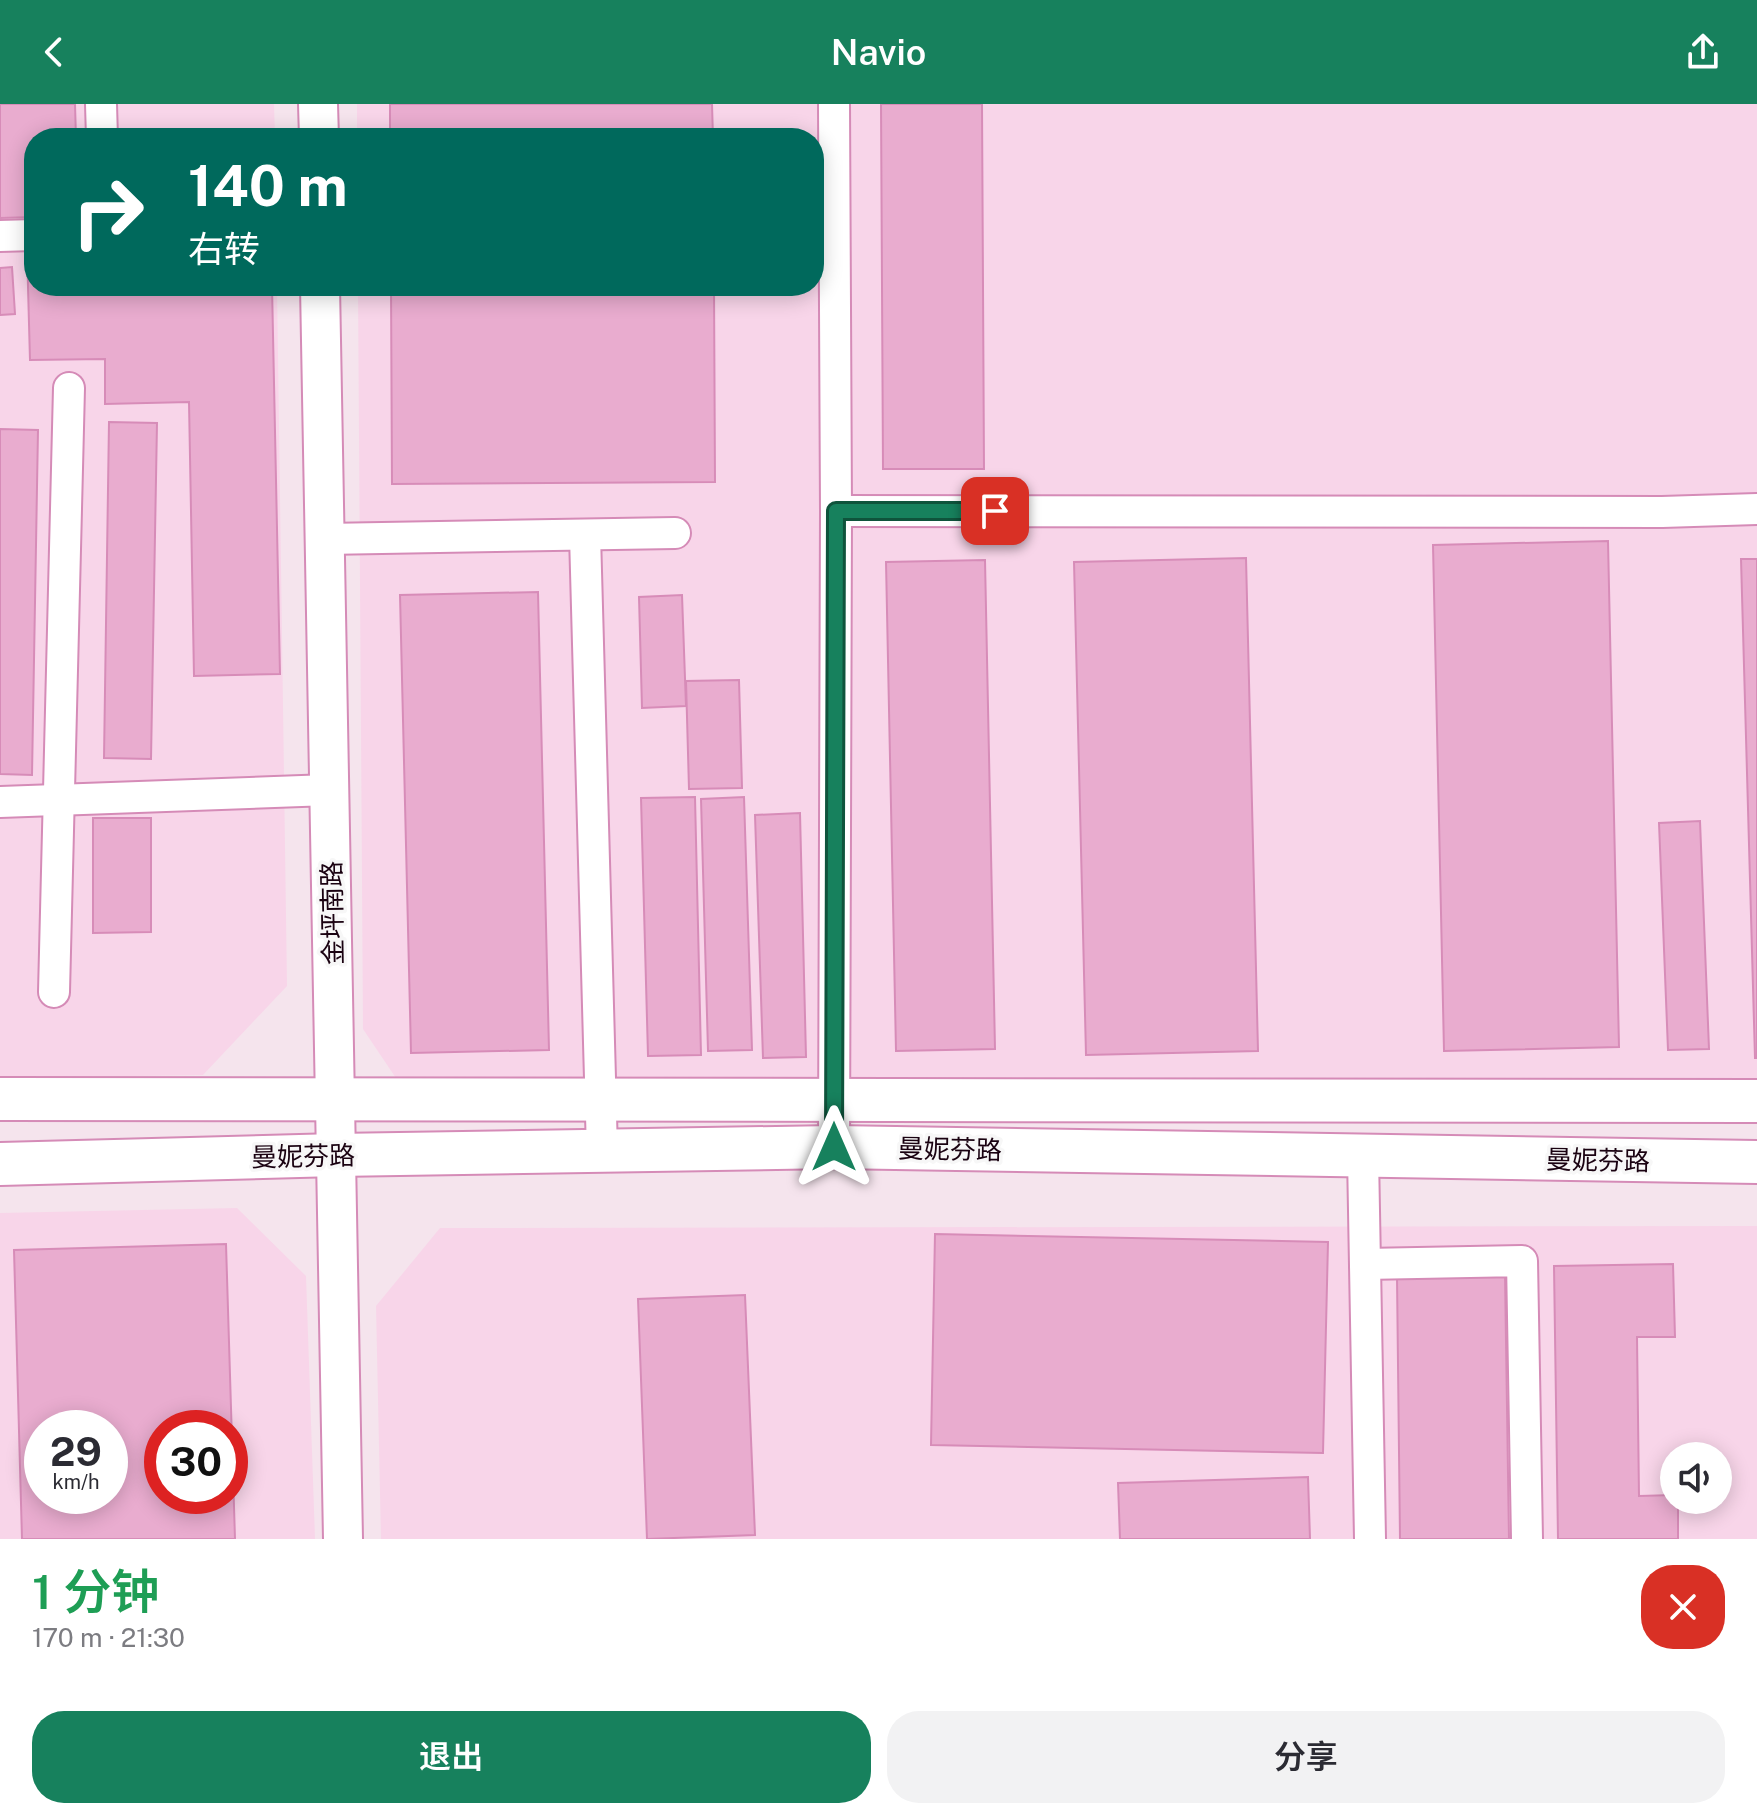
<!DOCTYPE html>
<html lang="zh">
<head>
<meta charset="utf-8">
<style>
  :root { --surface:#fff; --page:#f2f2f3; --text:#2b2b33; --muted:#7c7c81; --accent:#17815d }
  body { margin:0; font-family:"Public Sans","Noto Sans SC",sans-serif; background:var(--page); color:var(--text); height:100vh; display:flex; flex-direction:column; font-size:30px; white-space:nowrap }
  * { box-sizing:border-box; margin:0 }
  p { font-size:26px; color:var(--muted) }
  .icon { flex:none; width:44px; height:44px; fill:none; stroke:currentColor; stroke-width:2; stroke-linecap:round; stroke-linejoin:round }
  .map { position:relative; height:1435px; overflow:hidden }
  .sheet { display:flex; flex-direction:column; background:var(--surface); flex:1 }
  .sheet>* { flex:none }
  .hud { position:absolute; left:24px; top:24px; width:800px; height:168px; border-radius:32px; box-shadow:0 4px 20px #0003; background:#00695c; color:#fff; overflow:hidden }
  .buttons { position:absolute; left:1660px; top:1338px; display:grid; gap:16px }
  .buttons a { display:grid; place-items:center; width:72px; height:72px; border-radius:50%; background:var(--surface); box-shadow:0 4px 20px #0003; font-size:40px }
  .speed { position:absolute; left:24px; top:1306px; display:flex; gap:16px; font-size:40px; font-weight:700; text-align:center }
  .speed>* { display:grid; place-content:center; width:104px; height:104px; border-radius:50%; background:var(--surface); box-shadow:0 4px 20px #0003; line-height:1 }
  .speed small { font-size:20px; font-weight:400 }
  .speed .limit { border:12px solid #d22; background:#fff; color:#111 }
  .pin { position:absolute; display:grid; place-items:center; width:68px; height:68px; color:#fff; margin:-34px; border-radius:16px; box-shadow:0 4px 12px #0006 }
  .me { position:absolute; width:88px; margin:-44px; rotate:0deg; stroke-linejoin:round; filter:drop-shadow(0 0 6px #0008) }
  .turn { display:flex; align-items:center; gap:28px; height:168px; padding:0 32px; font-size:36px }
  .turn .icon { width:104px; height:104px; stroke-width:2.5 }
  .turn b { display:block; font-size:56px; line-height:68px }
  .round { display:grid; place-items:center; flex:none; width:84px; height:84px; border-radius:32px; background:var(--page) }
  .summary { display:flex; align-items:center; justify-content:space-between; height:136px; padding:0 32px }
  h1 { font-size:48px; font-weight:600; line-height:60px; color:#1e9e55 }
  .cta { display:flex; gap:16px; margin-top:auto; padding:16px 32px }
  .cta a { flex:1; height:92px; border-radius:32px; background:var(--accent); color:#fff; font-size:32px; font-weight:600; line-height:92px; text-align:center }
  .cta a+a { background:var(--page); color:var(--text) }
  header { display:flex; justify-content:space-between; align-items:center; height:104px; padding:0 32px; background:var(--accent); color:#fff; font-size:36px; font-weight:600 }
  .map>svg:first-child { display:block }
  .built { fill:#f8d5e9; fill-rule:evenodd }
  .building { fill:#e9accf; stroke:#d78cb8; stroke-width:2; fill-rule:evenodd }
  .lines { fill:none; stroke-linecap:round; stroke-linejoin:round }
  .minor-casing { stroke:#d58bb7; stroke-width:34 }
  .tertiary-casing { stroke:#d58bb7; stroke-width:42 }
  .secondary-casing { stroke:#d58bb7; stroke-width:46 }
  .minor { stroke:#fff; stroke-width:30 }
  .tertiary { stroke:#fff; stroke-width:38 }
  .secondary { stroke:#fff; stroke-width:42 }
  .route-casing { stroke:#0f543c; stroke-width:20 }
  .route { stroke:#17815d; stroke-width:14 }
  .labels { text-anchor:middle; dominant-baseline:central; stroke-width:7; stroke-linejoin:round; paint-order:stroke }
  .street-label { font-size:26px; fill:#1a0211; stroke:#f7f7f7 }
</style>
</head>
<body>
<header><svg class="icon" aria-label="back" viewBox="0 0 24 24"><path d="M15 5l-7 7 7 7"/></svg>Navio<svg class="icon" aria-label="share" viewBox="0 0 24 24"><path d="M12 15V3M7 8l5-5 5 5M5 13v7h14v-7"/></svg></header>
<div class="map">
<svg width="1757" height="1435" viewBox="0 0 1757 1435">
  <rect width="100%" height="100%" fill="#f5e4ed"/>
  <g class="built">
    <path d="M0 0H274L275 34H34V182H277L287 882 203 971 0 974Z"/>
    <path d="M357 0H1757V986H404L363 925 358 182H814V34H357Z"/>
    <path d="M237 1104 306 1172 315 1435H0V1109ZM42 1324H110V1392H42ZM162 1324H230V1392H162Z"/>
    <path d="M1757 1122V1435H381L376 1202 440 1124ZM1674 1352H1718V1396H1674Z"/>
  </g>
  <g class="building">
    <path d="M0 0H75L76 34H34V113L0 114Z"/>
    <path d="M390 0H712L713 34H390Z"/>
    <path d="M881 0H982L984 365H883Z"/>
    <path d="M27 146H34V182H272L280 570 194 572 189 298 105 300V255L30 256Z"/>
    <path d="M12 163 15 210 0 211V164Z"/>
    <path d="M391 182H714L715 378 392 380Z"/>
    <path d="M109 318 157 319 151 655 104 654Z"/>
    <path d="M0 325 38 326 32 671 0 670Z"/>
    <path d="M1608 437 1619 943 1444 947 1433 441Z"/>
    <path d="M1246 454 1258 947 1086 951 1074 458Z"/>
    <path d="M1741 455H1757V954H1755Z"/>
    <path d="M985 456 995 945 896 947 886 458Z"/>
    <path d="M538 488 549 946 411 949 400 491Z"/>
    <path d="M682 491 686 602 642 604 639 493Z"/>
    <path d="M739 576 742 684 689 685 686 577Z"/>
    <path d="M695 693 701 951 648 952 641 694Z"/>
    <path d="M744 693 752 946 708 947 701 695Z"/>
    <path d="M800 709 806 953 763 954 755 711Z"/>
    <path d="M93 714H151V828L93 829Z"/>
    <path d="M1700 717 1709 945 1668 946 1659 719Z"/>
    <path d="M935 1130 1328 1138 1323 1349 931 1341Z"/>
    <path d="M226 1140 235 1435H22L14 1146ZM42 1324H110V1392H42ZM162 1324H230V1392H162Z"/>
    <path d="M1673 1160 1675 1233H1637L1639 1392 1674 1391V1396H1678V1435H1558L1554 1162Z"/>
    <path d="M1505 1171 1509 1435H1400L1397 1173Z"/>
    <path d="M745 1191 755 1431 647 1435 638 1195Z"/>
    <path d="M1308 1373 1310 1435H1120L1118 1379Z"/>
  </g>
  <g class="lines">
    <defs>
      <g id="minor">
        <path d="M101 0 102 34"/>
        <path d="M0 132 34 131"/>
        <path d="M836 407 1662 408 1757 405"/>
        <path d="M585 431 602 1047"/>
        <path d="M325 435 675 429"/>
        <path d="M0 698 329 686"/>
        <path d="M54 888 69 284"/>
        <path d="M834 1043 836 407 834 0"/>
        <path d="M1363 1052 1370 1435"/>
        <path d="M1365 1160 1522 1157 1527 1435"/>
      </g>
      <g id="tertiary">
        <path d="M318 0 319 34"/>
        <path d="M320 182 343 1435"/>
      </g>
      <g id="secondary">
        <path d="M0 995 1757 997"/>
        <path d="M0 1060 336 1051 834 1043 1757 1058"/>
      </g>
    </defs>
    <use href="#minor" class="minor-casing"/>
    <use href="#tertiary" class="tertiary-casing"/>
    <use href="#secondary" class="secondary-casing"/>
    <use href="#minor" class="minor"/>
    <use href="#tertiary" class="tertiary"/>
    <use href="#secondary" class="secondary"/>
  </g>
  <g class="lines">
    <defs>
      <path id="route" d="M834 1043 836 407H995"/>
    </defs>
    <use href="#route" class="route-casing"/>
    <use href="#route" class="route"/>
  </g>
  <g class="labels">
    <g class="street-label">
      <text transform="translate(332 809) rotate(-91)">金坪南路</text>
      <text transform="translate(950 1045) rotate(1)">曼妮芬路</text>
      <text transform="translate(303 1052) rotate(-1)">曼妮芬路</text>
      <text transform="translate(1598 1056) rotate(1)">曼妮芬路</text>
    </g>
  </g>
</svg>
<div class="buttons">
<a><svg class="icon" aria-label="sound" viewBox="0 0 24 24"><path d="M4 9h4l5-4v14l-5-4H4zM17 9q2 3 0 6"/></svg></a>
</div>
<div class="speed"><div>29<small>km/h</small></div><div class="limit">30</div></div>
<div class="pin" style="left:995px;top:407px;background:#d93025"><svg class="icon" aria-label="arrive" viewBox="0 0 24 24"><path d="M6 21V4h12l-3 4 3 4H6"/></svg></div>
<svg class="me" style="left:834px;top:1043px" viewBox="-20 -20 40 40"><path d="M0-17L14 15 0 8-14 15z" fill="#17815d" stroke="#fff" stroke-width="4"/></svg>
<div class="hud">
<div class="turn"><svg class="icon" aria-label="right" viewBox="0 0 24 24"><path d="M7 20v-9h11M14 6l5 5-5 5"/></svg><div><b>140 m</b>右转</div></div>
</div>
</div>
<section class="sheet">
<div class="summary"><div><h1>1 分钟</h1><p>170 m · 21:30</p></div><a class="round" style="background:#d93025;color:#fff"><svg class="icon" aria-label="close" viewBox="0 0 24 24"><path d="M6 6l12 12M18 6L6 18"/></svg></a></div>
<div class="cta"><a>退出</a><a>分享</a></div>
</section>
</body>
</html>
